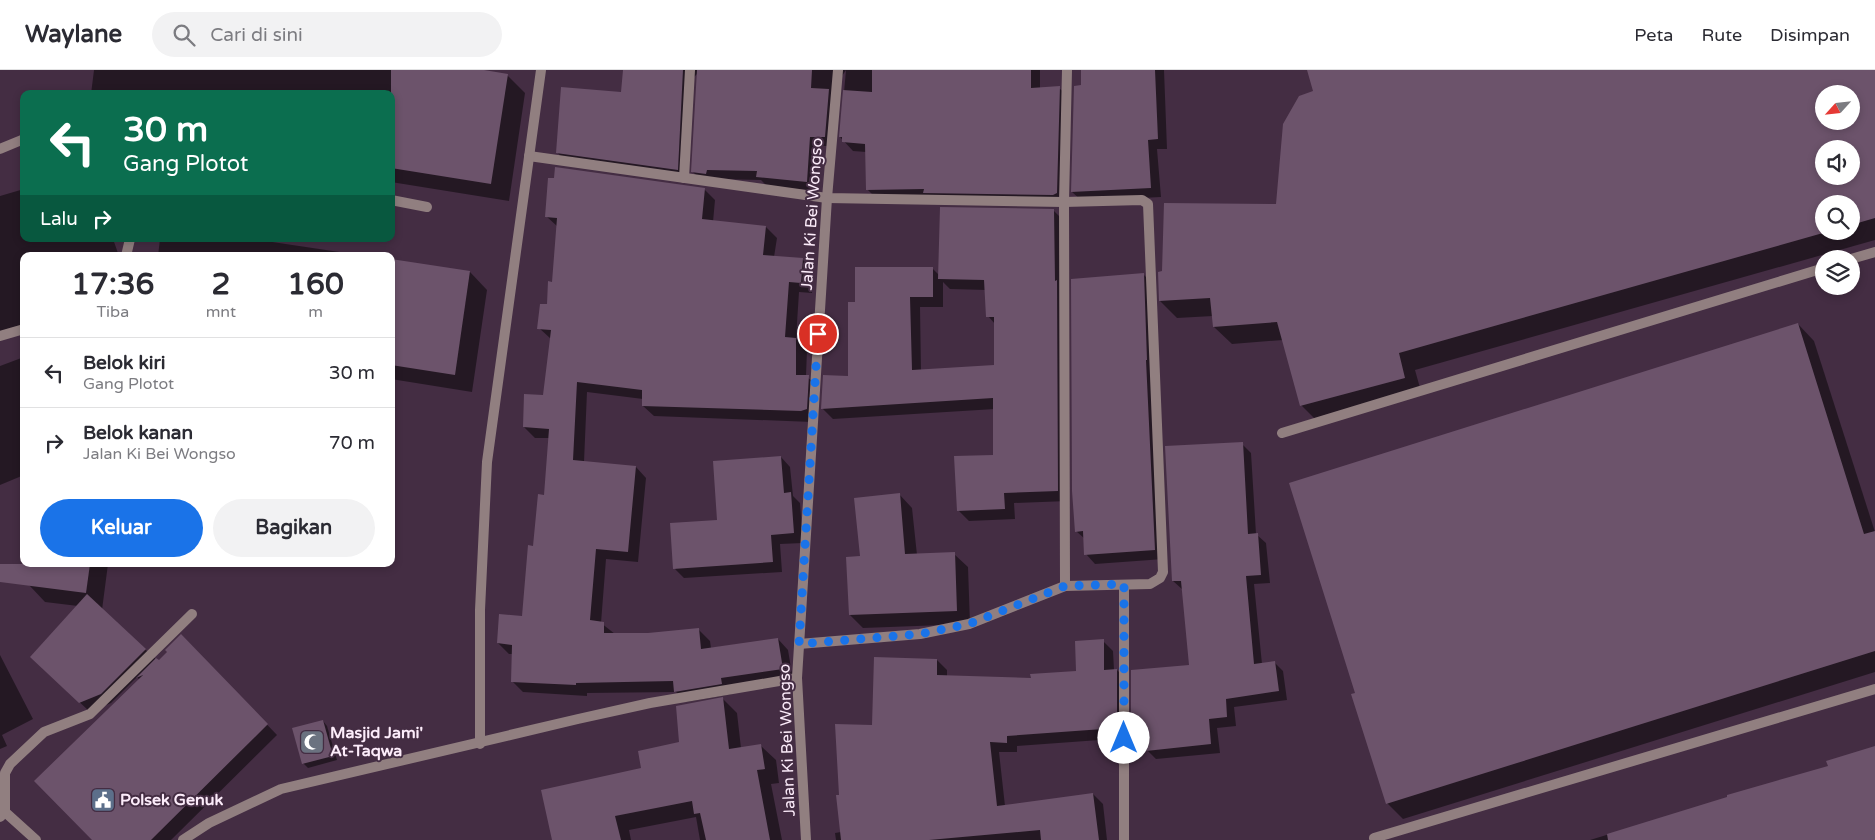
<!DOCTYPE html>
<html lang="id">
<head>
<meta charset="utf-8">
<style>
  :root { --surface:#fff; --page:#f2f2f3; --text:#2b2b33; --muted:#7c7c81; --line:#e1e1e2; --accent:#1a73e8 }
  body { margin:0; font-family:"Varela Round",sans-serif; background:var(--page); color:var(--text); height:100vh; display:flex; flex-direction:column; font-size:19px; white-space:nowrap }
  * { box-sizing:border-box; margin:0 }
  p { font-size:16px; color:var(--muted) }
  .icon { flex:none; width:28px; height:28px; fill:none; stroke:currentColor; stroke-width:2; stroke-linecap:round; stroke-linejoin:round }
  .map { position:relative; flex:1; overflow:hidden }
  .sheet { position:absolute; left:20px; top:182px; width:375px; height:315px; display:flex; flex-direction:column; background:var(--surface); border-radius:10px; box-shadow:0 2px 8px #0003 }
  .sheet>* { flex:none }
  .hud { position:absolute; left:20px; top:20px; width:375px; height:152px; border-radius:10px; box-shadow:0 2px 8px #0003; background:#0b6e4f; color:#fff; overflow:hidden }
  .needle { width:32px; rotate:243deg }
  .controls { position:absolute; left:1815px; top:15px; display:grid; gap:10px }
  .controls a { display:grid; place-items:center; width:45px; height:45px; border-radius:50%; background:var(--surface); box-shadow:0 2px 8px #0003; font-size:25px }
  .pin { position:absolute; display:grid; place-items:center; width:42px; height:42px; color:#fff; margin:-21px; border:2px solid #fff; border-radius:50%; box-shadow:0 1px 5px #0007 }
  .me { position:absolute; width:55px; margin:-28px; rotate:0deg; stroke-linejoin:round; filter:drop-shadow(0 0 4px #0008) }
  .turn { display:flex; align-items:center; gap:18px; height:105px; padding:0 20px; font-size:22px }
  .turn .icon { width:65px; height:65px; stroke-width:2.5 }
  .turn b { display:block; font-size:35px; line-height:42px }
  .then { display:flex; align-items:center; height:48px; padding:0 20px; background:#0003; gap:10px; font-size:19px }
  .eta { display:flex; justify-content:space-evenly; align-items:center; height:85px; text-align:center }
  .eta b { font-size:30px; font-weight:700; line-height:35px }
  .primary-button { display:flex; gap:10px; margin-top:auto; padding:10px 20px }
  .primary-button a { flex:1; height:58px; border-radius:30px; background:var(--accent); color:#fff; font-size:20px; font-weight:700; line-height:58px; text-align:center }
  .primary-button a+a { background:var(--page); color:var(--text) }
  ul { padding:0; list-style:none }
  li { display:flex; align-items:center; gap:15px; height:70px; padding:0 20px; border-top:1px solid var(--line) }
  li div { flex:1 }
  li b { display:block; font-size:19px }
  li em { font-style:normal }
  header { display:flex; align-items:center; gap:30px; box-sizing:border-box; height:70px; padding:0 25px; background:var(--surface); border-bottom:1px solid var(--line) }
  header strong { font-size:24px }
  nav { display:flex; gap:28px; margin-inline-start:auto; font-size:18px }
  .search { width:350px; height:45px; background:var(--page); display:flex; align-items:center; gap:12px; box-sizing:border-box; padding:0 18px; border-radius:28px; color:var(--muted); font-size:19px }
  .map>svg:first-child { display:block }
  .shadow { fill:#0007; fill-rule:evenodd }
  .building { fill:#6c536b; fill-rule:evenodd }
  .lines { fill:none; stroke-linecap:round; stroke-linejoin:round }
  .lane { stroke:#917f80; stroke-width:10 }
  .street { stroke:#917f80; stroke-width:10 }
  .route { stroke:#1a73e8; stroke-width:9; stroke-dasharray:0 16.2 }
  .labels { text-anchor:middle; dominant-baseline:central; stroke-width:4; stroke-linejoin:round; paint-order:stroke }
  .street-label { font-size:16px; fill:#fcecfa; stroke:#442d43 }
  .poi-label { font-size:16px; font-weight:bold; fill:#fcecfa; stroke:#442d43; text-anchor:start }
</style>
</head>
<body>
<header>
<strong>Waylane</strong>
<div class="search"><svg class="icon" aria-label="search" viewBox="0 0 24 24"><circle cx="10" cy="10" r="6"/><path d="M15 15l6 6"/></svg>Cari di sini</div>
<nav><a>Peta</a><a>Rute</a><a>Disimpan</a></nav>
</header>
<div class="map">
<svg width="1875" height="770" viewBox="0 0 1875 770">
  <rect width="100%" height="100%" fill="#442d43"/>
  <g class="shadow">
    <path d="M94 0H476L507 5 525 23 509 131 391 112V24H91Z"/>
    <path d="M624 0H846L840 9 834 76H819L816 121 767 116 761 110 716 109 702 111 692 101 698 3 692 9 686 109 566 92 557 82 622 24Z"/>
    <path d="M846 0H1040V19L1059 18 1069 27 1066 132 877 129 867 119 866 82 853 81 840 67Z"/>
    <path d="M1082 0H1164L1167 79H1157L1161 127 1082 131 1072 122 1082 16Z"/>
    <path d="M1308 0H1875V170L1415 300 1422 325 1319 353 1301 335 1283 270 1232 274 1214 257 1213 246 1177 248 1160 231 1277 136 1314 22ZM1824 24H1851V51H1824ZM1824 79H1851V106H1824ZM1824 134H1851V161H1824Z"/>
    <path d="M24 119V169H113L119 186H24V258L0 266V126Z"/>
    <path d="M704 119 715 130 713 152 766 157 777 168 774 187 802 189 813 200 812 223 799 222 796 269 807 280 806 306 819 317 812 352 654 346 643 336V329L587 322 584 392 636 397 646 408 638 492 606 489 601 553 615 564 648 565 699 560 710 571 711 578 778 569 788 580 793 610 732 619V624L686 632 676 622 587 623V626L523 622 512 611 513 584H509L498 573 524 547 534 477 545 426 550 368H535L524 357 544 326 551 269 539 258 548 236 553 213 558 157 546 146Z"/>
    <path d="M1053 140 1064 151 1068 431 1014 433 1015 449 969 451 958 440 994 386 995 339 833 349 822 338 849 308 856 233 932 198 939 205ZM943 212 950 219 986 220 988 246 995 254V296L921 301 920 237H943Z"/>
    <path d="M160 169H253L366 186H158Z"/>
    <path d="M391 190 470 202 487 220 472 322 391 309Z"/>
    <path d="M1143 204 1153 214 1164 489 1095 494 1086 484 1085 469 1076 461Z"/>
    <path d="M1798 254 1814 271 1875 462V602L1403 749 1387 733 1356 624Z"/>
    <path d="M24 287V405L0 415V296Z"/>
    <path d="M1242 374 1251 383 1256 464 1266 473 1270 513 1254 514 1262 594 1274 592 1283 601 1287 630 1234 637 1236 656 1217 658 1220 683 1156 689 1147 680 1146 665H1141L1132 656 1190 596 1183 520 1173 511Z"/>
    <path d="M781 387 790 397 793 426 800 433 803 473 780 474 782 502 684 508 675 499Z"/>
    <path d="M899 424 912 438 917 485 954 484 968 497 970 554 863 558 850 545 862 487Z"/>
    <path d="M31 494H108L102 540 159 592 192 576 277 665 171 770H94L140 610 137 607 111 633 90 642 41 596 78 536 45 532 29 515Z"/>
    <path d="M1103 571 1113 581 1114 600H1117L1127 610V668L1017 676V682H999L1005 736 1093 724 1103 734 1107 770H836L835 763 841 762V726L874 656 937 590 947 600V606L1032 609 1078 603Z"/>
    <path d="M0 585 33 649 2 665 7 676 0 679Z"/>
    <path d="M723 629 737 643 741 678 761 676 776 690 779 713 771 714 782 770H700L696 747 629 760 631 770H553L643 699 681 673Z"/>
    <path d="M323 651 327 656 337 690 308 698 303 693Z"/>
    <path d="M1875 678V770H1590L1829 697Z"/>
  </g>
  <g class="building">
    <path d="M391 0H484L508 4 491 114 391 98Z"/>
    <path d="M623 0H683L678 100 556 83 561 17 621 22Z"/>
    <path d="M697 0H812L811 18 829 19 825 67H810L807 112 756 107 757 101 707 100 706 104 691 102Z"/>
    <path d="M872 0H1031V18L1060 16 1057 123 1053 125 923 123 924 119 866 120 865 74 842 72V67H839L843 20 872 22Z"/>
    <path d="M1081 0H1155L1158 69 1148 70 1151 118 1071 122 1074 16 1081 15Z"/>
    <path d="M1307 0H1875V148L1851 155V134H1824V161H1830L1399 283 1405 308 1300 336 1277 252 1213 257 1210 228 1159 231 1158 202 1162 201 1164 133 1276 134 1283 54 1299 26 1313 21ZM1824 24H1851V51H1824ZM1824 79H1851V106H1824Z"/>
    <path d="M555 97 705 118 702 149 766 156 763 185 803 188 801 213 789 212 785 267 796 268V305H809L807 339 801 341 642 336V320L577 312 573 390 636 396 628 482 596 479 590 550 604 552V563H648L699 558 701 579 778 568 783 599 721 608 722 614 674 622 673 611 576 613V615L511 612 512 575 497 573 499 544 522 546 528 475 533 476 538 424 544 425 549 359 523 357 524 324 543 325 551 260 537 259 540 234H547L548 211 552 212 557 148 545 147 548 108H554Z"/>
    <path d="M940 137 1054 139 1055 211 1057 210 1058 421 1004 423 1005 439 957 441 954 386 993 385V328L821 339 823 305 848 306V232H855V197H933V227H910L912 300 994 295V247H986L984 210 938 209Z"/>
    <path d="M391 189 470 201 455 305 391 295Z"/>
    <path d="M1144 203 1147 290H1146L1155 480 1084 485 1083 461 1075 462 1072 421 1071 209Z"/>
    <path d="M1798 253 1864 464 1875 461V581L1386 734 1351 624 1355 623 1289 413Z"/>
    <path d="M1243 372 1248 464 1258 463 1261 505 1246 506 1254 594 1275 591 1279 621 1226 629 1227 647 1209 649 1211 674 1146 681 1143 656 1131 657V600L1189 595 1181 511H1172L1165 376Z"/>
    <path d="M781 386 784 423 791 422 794 463 771 465 773 492 673 499 670 453 717 450 713 391Z"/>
    <path d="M900 423 905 484 955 482 957 541 849 545 846 487 860 486 854 428Z"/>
    <path d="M0 494H90L86 523 0 512Z"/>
    <path d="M87 524 146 579 101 624 79 633 30 587Z"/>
    <path d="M181 564 268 654 151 770H92L34 711 143 605 136 608 156 588 159 590 167 582 165 580Z"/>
    <path d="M1104 569V600L1117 599V658L1007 666V673L990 672 997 736 1093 723 1099 770H1041L1040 760 929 770H841L836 725H839L835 654 872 655 874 587 937 589V605L1031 608 1030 604 1076 601 1075 571Z"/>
    <path d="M723 627 729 679 761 674 765 699 757 700 770 770H706L700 743 694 744 692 731 615 746 621 770H552L541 720 641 698 638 681 679 672 676 636Z"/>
    <path d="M323 650 333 686 302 694 292 658Z"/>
    <path d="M1875 676V770H1608L1607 764 1727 727V725L1828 696 1826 691Z"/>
  </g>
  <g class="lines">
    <g class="lane">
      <path d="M0 79 24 69"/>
      <path d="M391 130 427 137"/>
      <path d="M126 186 130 169"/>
      <path d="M1851 189 1875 182"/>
      <path d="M0 266 24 259"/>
      <path d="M1282 363 1824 198"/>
      <path d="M5 742 36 770"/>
      <path d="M0 747 5 742V703L10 694 44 662 90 644 192 544"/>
      <path d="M1374 768 1875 619"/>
    </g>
    <g class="street">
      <path d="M529 86 827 128 1064 132 1142 130 1148 134 1163 502 1160 508 1150 514 1065 516 969 554 920 564 799 574"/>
      <path d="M684 108 690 0"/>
      <path d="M1065 516 1064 132 1067 0"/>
      <path d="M480 674V540L487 392 541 0"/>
      <path d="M183 770 209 753 281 719 578 649 650 633 797 608"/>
      <path d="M806 770 797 608 827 128 838 0"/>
      <path d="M1124 770V515"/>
    </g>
  </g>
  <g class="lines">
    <path class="route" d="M818 264 799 574 920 564 969 554 1065 516 1124 514V668"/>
  </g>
  <defs>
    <symbol id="mosque-square" viewBox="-11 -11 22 22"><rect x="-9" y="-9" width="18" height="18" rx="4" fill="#6b7280" stroke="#442d43"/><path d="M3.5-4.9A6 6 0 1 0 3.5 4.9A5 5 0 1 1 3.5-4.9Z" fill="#fff"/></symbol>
    <symbol id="civic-square" viewBox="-11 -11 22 22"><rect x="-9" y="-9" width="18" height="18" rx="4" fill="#5c6f8a" stroke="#442d43"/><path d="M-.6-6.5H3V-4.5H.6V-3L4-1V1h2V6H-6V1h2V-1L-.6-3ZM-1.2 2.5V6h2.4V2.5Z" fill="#fff"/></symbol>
  </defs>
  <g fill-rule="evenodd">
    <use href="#mosque-square" x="298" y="658" width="28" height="28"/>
    <use href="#civic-square" x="89" y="716" width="28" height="28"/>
  </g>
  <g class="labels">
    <g class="street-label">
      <text transform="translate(812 144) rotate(-86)">Jalan Ki Bei Wongso</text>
      <text transform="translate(787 670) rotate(-92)">Jalan Ki Bei Wongso</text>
    </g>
    <g class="poi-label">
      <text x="330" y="663">Masjid Jami'<tspan x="330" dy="18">At-Taqwa</tspan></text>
      <text x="120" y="730">Polsek Genuk</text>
    </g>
  </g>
</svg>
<div class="controls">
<a><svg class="needle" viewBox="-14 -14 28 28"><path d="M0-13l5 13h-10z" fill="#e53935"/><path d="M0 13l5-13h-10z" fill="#7c7c81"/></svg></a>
<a><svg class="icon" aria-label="sound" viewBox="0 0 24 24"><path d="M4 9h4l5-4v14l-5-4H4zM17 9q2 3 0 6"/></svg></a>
<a><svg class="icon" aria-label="search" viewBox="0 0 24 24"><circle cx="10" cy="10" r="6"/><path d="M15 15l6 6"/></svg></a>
<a><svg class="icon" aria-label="layers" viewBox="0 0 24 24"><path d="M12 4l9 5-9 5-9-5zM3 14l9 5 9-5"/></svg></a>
</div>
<div class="pin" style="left:818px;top:264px;background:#d93025"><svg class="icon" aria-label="arrive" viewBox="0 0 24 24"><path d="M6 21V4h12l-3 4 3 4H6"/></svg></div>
<svg class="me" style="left:1124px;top:668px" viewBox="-20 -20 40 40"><circle r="19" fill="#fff"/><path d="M0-13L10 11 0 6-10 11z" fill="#1a73e8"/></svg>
<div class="hud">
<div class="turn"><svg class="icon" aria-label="left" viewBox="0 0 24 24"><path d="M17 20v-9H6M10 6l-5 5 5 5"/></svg><div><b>30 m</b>Gang Plotot</div></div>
<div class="then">Lalu<svg class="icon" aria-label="right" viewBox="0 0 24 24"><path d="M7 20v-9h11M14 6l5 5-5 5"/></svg></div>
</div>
<section class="sheet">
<div class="eta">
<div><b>17:36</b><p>Tiba</p></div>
<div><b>2</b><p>mnt</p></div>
<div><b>160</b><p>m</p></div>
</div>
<ul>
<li><svg class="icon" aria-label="left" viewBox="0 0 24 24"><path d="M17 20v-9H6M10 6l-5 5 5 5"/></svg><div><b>Belok kiri</b><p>Gang Plotot</p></div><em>30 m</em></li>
<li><svg class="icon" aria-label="right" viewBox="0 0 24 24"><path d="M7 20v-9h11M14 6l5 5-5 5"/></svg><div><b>Belok kanan</b><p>Jalan Ki Bei Wongso</p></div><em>70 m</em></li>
</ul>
<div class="primary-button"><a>Keluar</a><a>Bagikan</a></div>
</section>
</div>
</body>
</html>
